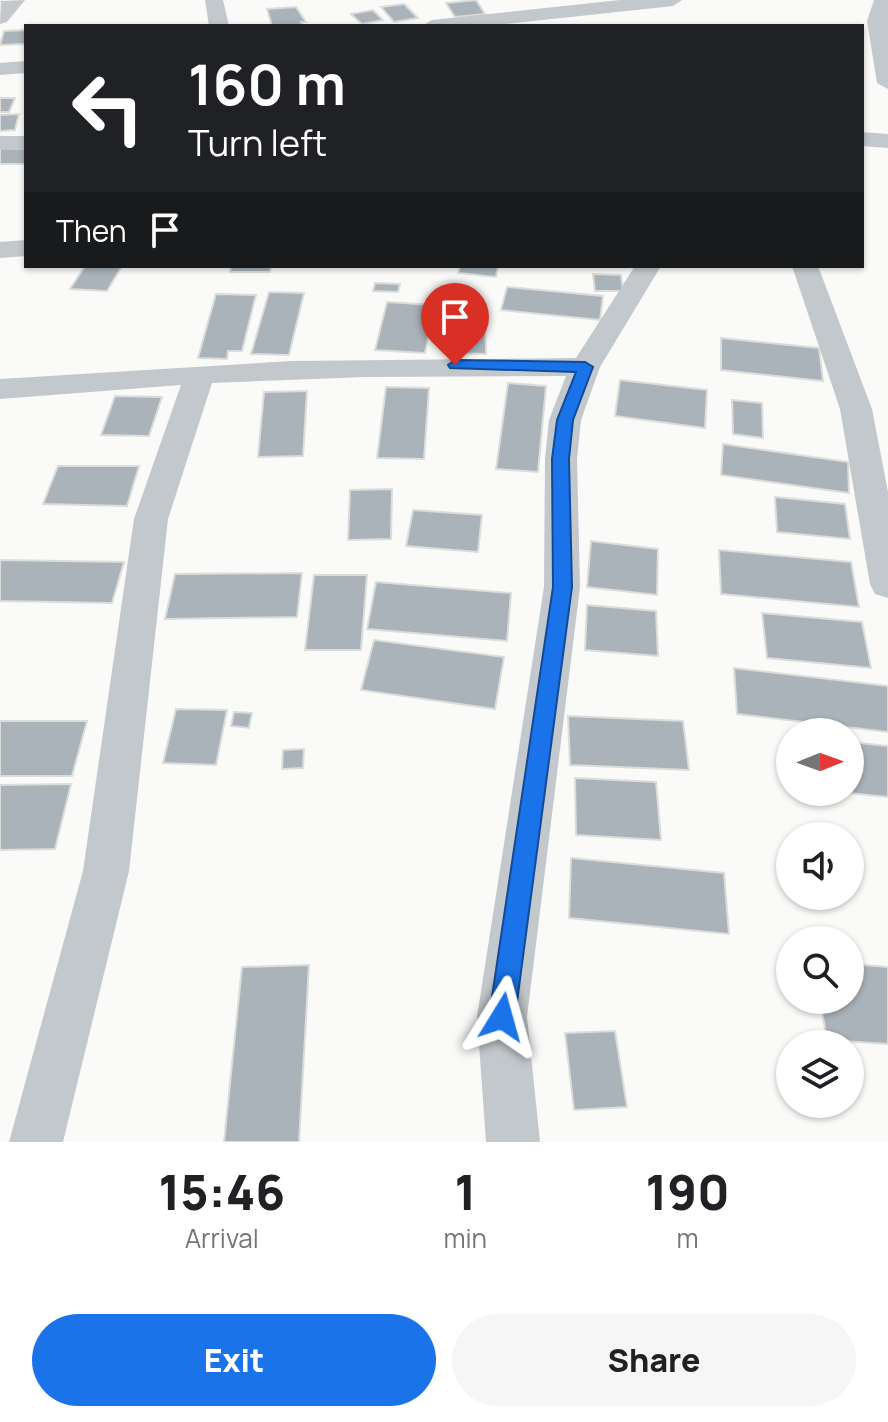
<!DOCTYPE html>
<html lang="en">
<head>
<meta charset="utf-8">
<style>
  :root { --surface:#fff; --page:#f6f6f6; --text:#202124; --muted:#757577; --accent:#1a73e8 }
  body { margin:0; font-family:Manrope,sans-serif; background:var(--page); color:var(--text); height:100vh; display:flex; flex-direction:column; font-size:30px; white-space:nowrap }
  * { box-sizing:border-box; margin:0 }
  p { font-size:26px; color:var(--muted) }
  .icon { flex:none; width:44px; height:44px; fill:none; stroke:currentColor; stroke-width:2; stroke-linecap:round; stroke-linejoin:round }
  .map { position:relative; height:1142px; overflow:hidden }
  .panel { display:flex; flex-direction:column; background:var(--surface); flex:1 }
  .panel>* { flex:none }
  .top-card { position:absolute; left:24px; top:24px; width:840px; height:244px; border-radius:0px; box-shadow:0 2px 6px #0004; background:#202124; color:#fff; overflow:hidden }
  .needle { width:52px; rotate:89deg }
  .buttons { position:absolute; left:776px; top:718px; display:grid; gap:16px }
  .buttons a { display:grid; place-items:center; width:88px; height:88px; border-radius:50%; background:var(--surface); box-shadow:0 2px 6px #0004; font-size:40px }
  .pin { position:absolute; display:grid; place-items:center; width:68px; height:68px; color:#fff; margin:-82px -34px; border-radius:50% 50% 50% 0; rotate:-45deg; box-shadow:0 0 8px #0007 }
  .pin .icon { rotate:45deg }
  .me { position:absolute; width:88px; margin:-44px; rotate:8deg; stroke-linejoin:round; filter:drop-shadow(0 0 6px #0008) }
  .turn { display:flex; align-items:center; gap:28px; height:168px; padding:0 32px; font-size:36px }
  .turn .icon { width:104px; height:104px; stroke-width:2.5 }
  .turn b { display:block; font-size:56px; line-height:68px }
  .then { display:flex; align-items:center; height:76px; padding:0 32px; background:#0003; gap:16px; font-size:30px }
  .eta { display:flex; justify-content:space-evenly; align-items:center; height:136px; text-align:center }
  .eta b { font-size:48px; font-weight:800; line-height:56px }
  .primary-button { display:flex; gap:16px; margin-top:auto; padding:16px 32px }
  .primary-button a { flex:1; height:92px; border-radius:48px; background:var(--accent); color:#fff; font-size:32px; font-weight:800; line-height:92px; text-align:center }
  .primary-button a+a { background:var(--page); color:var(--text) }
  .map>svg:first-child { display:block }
  .building { fill:#aab3b9; stroke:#dcdcda; stroke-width:2 }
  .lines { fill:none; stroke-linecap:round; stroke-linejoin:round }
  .minor { fill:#c3c8cc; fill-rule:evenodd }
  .route { fill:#1a73e8; stroke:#114b97; stroke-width:2 }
</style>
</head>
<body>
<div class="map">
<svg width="888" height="1142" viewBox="0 0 888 1142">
  <rect width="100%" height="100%" fill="#fafaf8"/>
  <g class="building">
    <path d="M476 0 485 14 455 17 446 3Z"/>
    <path d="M404 4 418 18 394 22 381 7Z"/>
    <path d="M296 7 306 22H301L303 26H272L267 9Z"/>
    <path d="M373 10 383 20 362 24 351 14Z"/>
    <path d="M26 30V44L0 45 4 31Z"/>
    <path d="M0 98H15L9 112H0Z"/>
    <path d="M19 114 15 130 0 131V115Z"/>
    <rect x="0" y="147" width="26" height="17"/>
    <path d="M85 266H122L107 291 70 289Z"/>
    <path d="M231 266H271L270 272H230Z"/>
    <path d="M460 266H498L496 277 458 273Z"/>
    <path d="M593 274 621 275 623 291H595Z"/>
    <path d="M375 283 400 284 398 292 373 291Z"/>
    <path d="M507 287 603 296 600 320 501 310Z"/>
    <path d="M269 292 304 293 289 355 251 354Z"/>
    <path d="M216 294 256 295 242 351H228L227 359 198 358Z"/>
    <path d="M387 302 435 305 425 353 375 350Z"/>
    <path d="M445 316 485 317 486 354 444 353Z"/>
    <path d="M721 338 819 348 823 381 721 370Z"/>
    <path d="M620 380 707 390 705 428 615 416Z"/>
    <path d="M508 383 546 386 538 472 496 469Z"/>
    <path d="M386 387 429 388 424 459 377 458Z"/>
    <path d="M307 391 303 456 258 457 264 392Z"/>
    <path d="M115 396 162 397 149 436 101 435Z"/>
    <path d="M732 400 762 403 763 438 733 434Z"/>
    <path d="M723 444 848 462 849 493 721 475Z"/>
    <path d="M58 466H139L127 506 43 504Z"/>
    <path d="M392 489 391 539 348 540 350 490Z"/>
    <path d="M775 497 845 504 850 539 777 532Z"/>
    <path d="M413 510 482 515 478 552 406 546Z"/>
    <path d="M591 541 658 549 657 595 587 587Z"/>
    <path d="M719 550 851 562 859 607 721 594Z"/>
    <path d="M0 560 124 562 112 603 0 601Z"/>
    <path d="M302 573 297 617 165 619 175 574Z"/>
    <path d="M314 575H367L361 650H305Z"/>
    <path d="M376 582 511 593 507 641 367 629Z"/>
    <path d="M587 605 656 611 658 656 585 650Z"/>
    <path d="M762 613 862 622 871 668 767 658Z"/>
    <path d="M374 640 504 657 495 709 361 690Z"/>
    <path d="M734 668 888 686V732L737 714Z"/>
    <path d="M176 709 227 710 216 765 163 763Z"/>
    <path d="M234 712 252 713 249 728 231 726Z"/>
    <path d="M568 716 683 721 689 770 570 765Z"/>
    <path d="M0 721H87L72 776H0Z"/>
    <path d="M850 742 888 746V797L839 792H850Z"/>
    <path d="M304 749 303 768 282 769 283 750Z"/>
    <path d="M575 778 656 782 661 840 576 835Z"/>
    <path d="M71 784 55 849 0 850V785Z"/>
    <path d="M571 858 724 873 729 934 569 918Z"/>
    <path d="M850 964 888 967V1044L827 1040 820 1000H850Z"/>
    <path d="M309 965 299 1142H224L242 967Z"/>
    <path d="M615 1031 627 1107 574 1110 565 1033Z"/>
  </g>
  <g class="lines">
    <g class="minor">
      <path d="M25 0 7 22 0 24 1 1Z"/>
      <path d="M205 0H223L229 26H209Z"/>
      <path d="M620 0H682L673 6 486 26H422L432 20Z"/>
      <path d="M874 0H888V89L877 83 867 21Z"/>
      <path d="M26 61V73L0 75V63Z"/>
      <path d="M862 132 888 134V148L862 146Z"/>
      <rect x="0" y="136" width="26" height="14"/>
      <path d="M26 240V256L0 258V242Z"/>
      <path d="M635 266H661L600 367 581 420 577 459 580 587 527 1017 540 1142H486L477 1017 544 587 545 459 549 420 566 376 366 377 212 383 168 519 129 871 63 1142H9L83 871 134 519 181 385 0 399V379L292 361 576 358Z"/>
      <path d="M792 266H818L872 409 888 492V598L875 594 870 584 840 409Z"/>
    </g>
  </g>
  <path class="route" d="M455 360 585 362 593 367 573 420 569 459 572 587 515 1017 511 1025 502 1029 493 1025 489 1017 553 587 552 459 557 420 576 372 450 368 448 365Z"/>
</svg>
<div class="buttons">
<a><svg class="needle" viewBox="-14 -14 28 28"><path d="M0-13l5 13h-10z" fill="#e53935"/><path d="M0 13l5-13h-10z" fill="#757577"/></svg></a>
<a><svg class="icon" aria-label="sound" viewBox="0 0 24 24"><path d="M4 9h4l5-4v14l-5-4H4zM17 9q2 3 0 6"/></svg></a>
<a><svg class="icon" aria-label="search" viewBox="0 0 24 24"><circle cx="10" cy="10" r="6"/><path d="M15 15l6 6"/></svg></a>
<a><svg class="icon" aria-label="layers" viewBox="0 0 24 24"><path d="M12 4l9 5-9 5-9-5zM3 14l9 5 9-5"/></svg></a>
</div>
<div class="pin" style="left:455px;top:365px;background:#d93025"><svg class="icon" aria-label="arrive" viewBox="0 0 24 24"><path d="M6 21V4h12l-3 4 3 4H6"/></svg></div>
<svg class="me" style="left:502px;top:1017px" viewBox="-20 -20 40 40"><path d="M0-17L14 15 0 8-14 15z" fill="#1a73e8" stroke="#fff" stroke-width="4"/></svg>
<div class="top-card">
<div class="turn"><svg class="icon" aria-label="left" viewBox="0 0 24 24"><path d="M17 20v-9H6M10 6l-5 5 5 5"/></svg><div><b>160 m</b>Turn left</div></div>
<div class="then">Then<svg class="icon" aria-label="arrive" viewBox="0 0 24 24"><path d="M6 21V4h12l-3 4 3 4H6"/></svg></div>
</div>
</div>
<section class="panel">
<div class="eta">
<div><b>15:46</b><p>Arrival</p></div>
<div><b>1</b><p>min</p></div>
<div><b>190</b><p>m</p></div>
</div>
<div class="primary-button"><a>Exit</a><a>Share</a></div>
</section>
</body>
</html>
